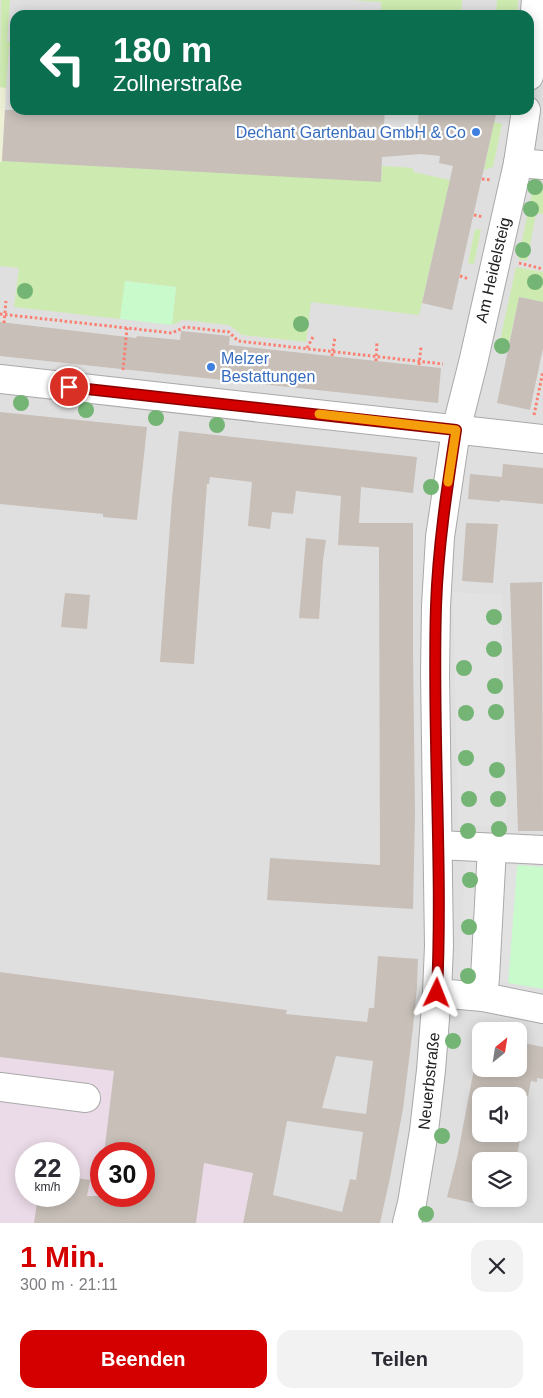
<!DOCTYPE html>
<html lang="de">
<head>
<meta charset="utf-8">
<style>
  :root { --surface:#fff; --page:#f2f2f3; --text:#2b2b33; --muted:#7c7c81; --accent:#d40000 }
  body { margin:0; font-family:Helvetica,sans-serif; background:var(--page); color:var(--text); height:100vh; display:flex; flex-direction:column; font-size:19px; white-space:nowrap }
  * { box-sizing:border-box; margin:0 }
  p { font-size:16px; color:var(--muted) }
  .icon { flex:none; width:28px; height:28px; fill:none; stroke:currentColor; stroke-width:2; stroke-linecap:round; stroke-linejoin:round }
  .map { position:relative; height:1223px; overflow:hidden }
  .panel { display:flex; flex-direction:column; background:var(--surface); flex:1 }
  .panel>* { flex:none }
  .top-card { position:absolute; left:10px; top:10px; width:524px; height:105px; border-radius:15px; box-shadow:0 2px 12px #0003; background:#0b6e4f; color:#fff; overflow:hidden }
  .needle { width:32px; rotate:30deg }
  .fabs { position:absolute; left:472px; top:1022px; display:grid; gap:10px }
  .fabs a { display:grid; place-items:center; width:55px; height:55px; border-radius:10px; background:var(--surface); box-shadow:0 2px 12px #0003; font-size:25px }
  .speed { position:absolute; left:15px; top:1142px; display:flex; gap:10px; font-size:25px; font-weight:700; text-align:center }
  .speed>* { display:grid; place-content:center; width:65px; height:65px; border-radius:50%; background:var(--surface); box-shadow:0 2px 12px #0003; line-height:1 }
  .speed small { font-size:12px; font-weight:400 }
  .speed .limit { border:8px solid #d22; background:#fff; color:#111 }
  .pin { position:absolute; display:grid; place-items:center; width:42px; height:42px; color:#fff; margin:-21px; border:2px solid #fff; border-radius:50%; box-shadow:0 1px 5px #0007 }
  .me { position:absolute; width:55px; margin:-28px; rotate:2deg; stroke-linejoin:round; filter:drop-shadow(0 0 4px #0008) }
  .turn { display:flex; align-items:center; gap:18px; height:105px; padding:0 20px; font-size:22px }
  .turn .icon { width:65px; height:65px; stroke-width:2.5 }
  .turn b { display:block; font-size:35px; line-height:42px }
  .round { display:grid; place-items:center; flex:none; width:52px; height:52px; border-radius:15px; background:var(--page) }
  .head { display:flex; align-items:center; justify-content:space-between; height:85px; padding:0 20px }
  h1 { font-size:30px; font-weight:600; line-height:38px; color:var(--accent) }
  .cta { display:flex; gap:10px; margin-top:auto; padding:10px 20px }
  .cta a { flex:1; height:58px; border-radius:15px; background:var(--accent); color:#fff; font-size:20px; font-weight:600; line-height:58px; text-align:center }
  .cta a+a { background:var(--page); color:var(--text) }
  .map>svg:first-child { display:block }
  .residential { fill:#e0dfdf; fill-rule:evenodd }
  .industrial { fill:#ebdbe8; fill-rule:evenodd }
  .farmland { fill:#eef0d5 }
  .grass { fill:#cdebb0 }
  .park { fill:#c8facc }
  .parking { fill:#e2e2e2 }
  .building { fill:#c7bfb8; fill-rule:evenodd }
  .lines { fill:none; stroke-linecap:round; stroke-linejoin:round }
  .minor-casing { stroke:#a9a9a9; stroke-width:30 }
  .path { stroke:#fa8072; stroke-width:3; stroke-dasharray:2.5 2.5; stroke-linecap:butt }
  .minor { stroke:#fff; stroke-width:28 }
  .tree { fill:#74b475 }
  .route-casing { stroke:#8a0000; stroke-width:12 }
  .route { stroke:#d40000; stroke-width:9 }
  .slow { stroke:#f59e0b; stroke-width:9 }
  .shop-dot { fill:#3f7fe0; stroke:#fff; stroke-width:2 }
  .labels { text-anchor:middle; dominant-baseline:central; stroke-width:4.5; stroke-linejoin:round; paint-order:stroke }
  .shop-label { font-size:16px; fill:#366cbe; stroke:#fff; text-anchor:end }
  .street-label { font-size:16px; fill:#222; stroke:#fff }
</style>
</head>
<body>
<div class="map">
<svg width="543" height="1223" viewBox="0 0 543 1223">
  <rect width="100%" height="100%" fill="#f2efe9"/>
  <path class="residential" d="M0 0H543V1223H243L268 1098 287 1010 0 972ZM15 15H529V110H15ZM481 1031H519V1069H481ZM481 1096H519V1134H481ZM481 1161H519V1199H481Z"/>
  <path class="industrial" d="M0 972 287 1010 268 1098 243 1223H0ZM26 1154H69V1196H26ZM101 1154H144V1196H101Z"/>
  <path class="farmland" d="M0 87 6 88 2 161 0 163Z"/>
  <g class="grass">
    <path d="M1 0H10L7 42H15V47L9 46 6 88 0 87Z"/>
    <path d="M351 0H462L461 15 381 11V2Z"/>
    <path d="M497 0H518L517 15H496Z"/>
    <path d="M494 122 502 124 493 167 484 170Z"/>
    <path d="M2 161 381 181 382 166 413 168V172L450 180 419 315 311 302 306 342 242 335 229 325 183 320 172 325 176 287 126 281 120 319 14 307 19 268 0 266V163Z"/>
    <path d="M534 184H543V214L536 213 527 261 518 259Z"/>
    <path d="M475 229 481 230 474 264 468 263Z"/>
    <path d="M516 267 543 272V302L519 297 507 352 498 350Z"/>
  </g>
  <g class="park">
    <path d="M125 281 176 287 172 325 120 319Z"/>
    <path d="M517 865 543 867V989L508 983Z"/>
  </g>
  <g class="parking">
    <path d="M453 592 502 595 507 826 458 827Z"/>
    <path d="M465 862 517 865 508 983 459 979Z"/>
  </g>
  <g class="building">
    <path d="M5 110H385L383 138 417 135 419 110H497L452 310 422 303 453 166 439 163 440 156 421 154 382 157 381 182 2 161Z"/>
    <path d="M519 297 543 302V348L530 410 497 403Z"/>
    <path d="M0 322 136 338 137 336 180 340 181 331 230 336 229 345 441 368 438 403 0 356Z"/>
    <path d="M0 412 147 427 137 520 103 517V514L0 504Z"/>
    <path d="M179 431 417 457 413 493 361 487 359 523H413V651L415 814 413 909 267 900 270 858 380 865 379 547 338 545 341 496 296 491 293 514 272 512 270 529 248 526 252 482 210 477 209 484H207L194 664 160 662 172 498Z"/>
    <path d="M503 464 543 468V504L500 500V502L468 499 470 474 502 477Z"/>
    <path d="M466 523 498 524 493 583 462 581Z"/>
    <path d="M306 538 326 540 323 560 319 619 299 618Z"/>
    <path d="M542 582 543 831H518L510 583Z"/>
    <path d="M65 593 90 595 87 629 61 627Z"/>
    <path d="M378 956 418 959 417 987 413 1027 403 1109 390 1178 380 1223H243L253 1173 204 1163 196 1223H34L38 1196H69V1177L90 1180 87 1196H144V1154H104L114 1071 0 1057V972L287 1010 286 1014 367 1022 369 1008H374ZM336 1056 373 1061 366 1114 322 1108ZM287 1121 363 1132 356 1180 350 1179 342 1212 273 1195Z"/>
    <path d="M519 1042 543 1047V1079L537 1078V1082L531 1081 528 1096H481V1134H521L516 1161H481V1205L447 1197 457 1158 474 1069H519Z"/>
  </g>
  <g class="lines">
    <defs>
      <g id="minor">
        <path d="M529 76 536 0"/>
        <path d="M518 163 543 165"/>
        <path d="M0 379 543 439"/>
        <path d="M438 845 543 850"/>
        <path d="M437 993 483 997 543 1009"/>
        <path d="M483 997 485 978 492 848"/>
        <path d="M0 1087 86 1098"/>
        <path d="M407 1223 412 1203 424 1131 431 1070 437 993 439 946 435 673 436 606 440 537 456 430 473 363 518 163 526 110"/>
      </g>
    </defs>
    <use href="#minor" class="minor-casing"/>
    <g class="path">
      <path d="M482 179 491 180"/>
      <path d="M474 215 483 217"/>
      <path d="M519 263 543 269"/>
      <path d="M460 276 469 279"/>
      <path d="M0 314 172 333 185 327 229 332 238 341 443 364"/>
      <path d="M4 323 6 301"/>
      <path d="M307 348 314 335"/>
      <path d="M332 356 335 337"/>
      <path d="M376 361 377 342"/>
      <path d="M419 365 421 347"/>
      <path d="M123 370 127 328"/>
      <path d="M534 415 543 371"/>
    </g>
    <use href="#minor" class="minor"/>
  </g>
  <g class="tree">
    <circle cx="535" cy="187" r="8"/>
    <circle cx="531" cy="209" r="8"/>
    <circle cx="523" cy="250" r="8"/>
    <circle cx="535" cy="282" r="8"/>
    <circle cx="25" cy="291" r="8"/>
    <circle cx="301" cy="324" r="8"/>
    <circle cx="502" cy="346" r="8"/>
    <circle cx="21" cy="403" r="8"/>
    <circle cx="86" cy="410" r="8"/>
    <circle cx="156" cy="418" r="8"/>
    <circle cx="217" cy="425" r="8"/>
    <circle cx="431" cy="487" r="8"/>
    <circle cx="494" cy="617" r="8"/>
    <circle cx="494" cy="649" r="8"/>
    <circle cx="464" cy="668" r="8"/>
    <circle cx="495" cy="686" r="8"/>
    <circle cx="496" cy="712" r="8"/>
    <circle cx="466" cy="713" r="8"/>
    <circle cx="466" cy="758" r="8"/>
    <circle cx="497" cy="770" r="8"/>
    <circle cx="469" cy="799" r="8"/>
    <circle cx="498" cy="799" r="8"/>
    <circle cx="499" cy="829" r="8"/>
    <circle cx="468" cy="831" r="8"/>
    <circle cx="470" cy="880" r="8"/>
    <circle cx="469" cy="927" r="8"/>
    <circle cx="468" cy="976" r="8"/>
    <circle cx="453" cy="1041" r="8"/>
    <circle cx="442" cy="1136" r="8"/>
    <circle cx="426" cy="1214" r="8"/>
  </g>
  <g class="lines">
    <defs>
      <path id="route" d="M69 387 456 430C447 488 438 547 436 606 432 735 443 864 437 993"/>
    </defs>
    <use href="#route" class="route-casing"/>
    <use href="#route" class="route"/>
    <path class="slow" d="M319 414 456 430 448 482"/>
  </g>
  <g class="shop-dot">
    <circle cx="476" cy="132" r="5"/>
    <circle cx="211" cy="367" r="5"/>
  </g>
  <g class="labels">
    <g class="shop-label">
      <text x="466" y="132">Dechant Gartenbau GmbH &amp; Co</text>
      <text x="221" y="358" text-anchor="start">Melzer<tspan x="221" dy="18">Bestattungen</tspan></text>
    </g>
    <g class="street-label">
      <text transform="translate(493 270) rotate(-77)">Am Heidelsteig</text>
      <text transform="translate(429 1081) rotate(-84)">Neuerbstraße</text>
    </g>
  </g>
</svg>
<div class="fabs">
<a><svg class="needle" viewBox="-14 -14 28 28"><path d="M0-13l5 13h-10z" fill="#e53935"/><path d="M0 13l5-13h-10z" fill="#7c7c81"/></svg></a>
<a><svg class="icon" aria-label="sound" viewBox="0 0 24 24"><path d="M4 9h4l5-4v14l-5-4H4zM17 9q2 3 0 6"/></svg></a>
<a><svg class="icon" aria-label="layers" viewBox="0 0 24 24"><path d="M12 4l9 5-9 5-9-5zM3 14l9 5 9-5"/></svg></a>
</div>
<div class="speed"><div>22<small>km/h</small></div><div class="limit">30</div></div>
<div class="pin" style="left:69px;top:387px;background:#d93025"><svg class="icon" aria-label="arrive" viewBox="0 0 24 24"><path d="M6 21V4h12l-3 4 3 4H6"/></svg></div>
<svg class="me" style="left:437px;top:993px" viewBox="-20 -20 40 40"><path d="M0-17L14 15 0 8-14 15z" fill="#d40000" stroke="#fff" stroke-width="4"/></svg>
<div class="top-card">
<div class="turn"><svg class="icon" aria-label="left" viewBox="0 0 24 24"><path d="M17 20v-9H6M10 6l-5 5 5 5"/></svg><div><b>180 m</b>Zollnerstraße</div></div>
</div>
</div>
<section class="panel">
<div class="head"><div><h1>1 Min.</h1><p>300 m · 21:11</p></div><a class="round"><svg class="icon" aria-label="close" viewBox="0 0 24 24"><path d="M6 6l12 12M18 6L6 18"/></svg></a></div>
<div class="cta"><a>Beenden</a><a>Teilen</a></div>
</section>
</body>
</html>
